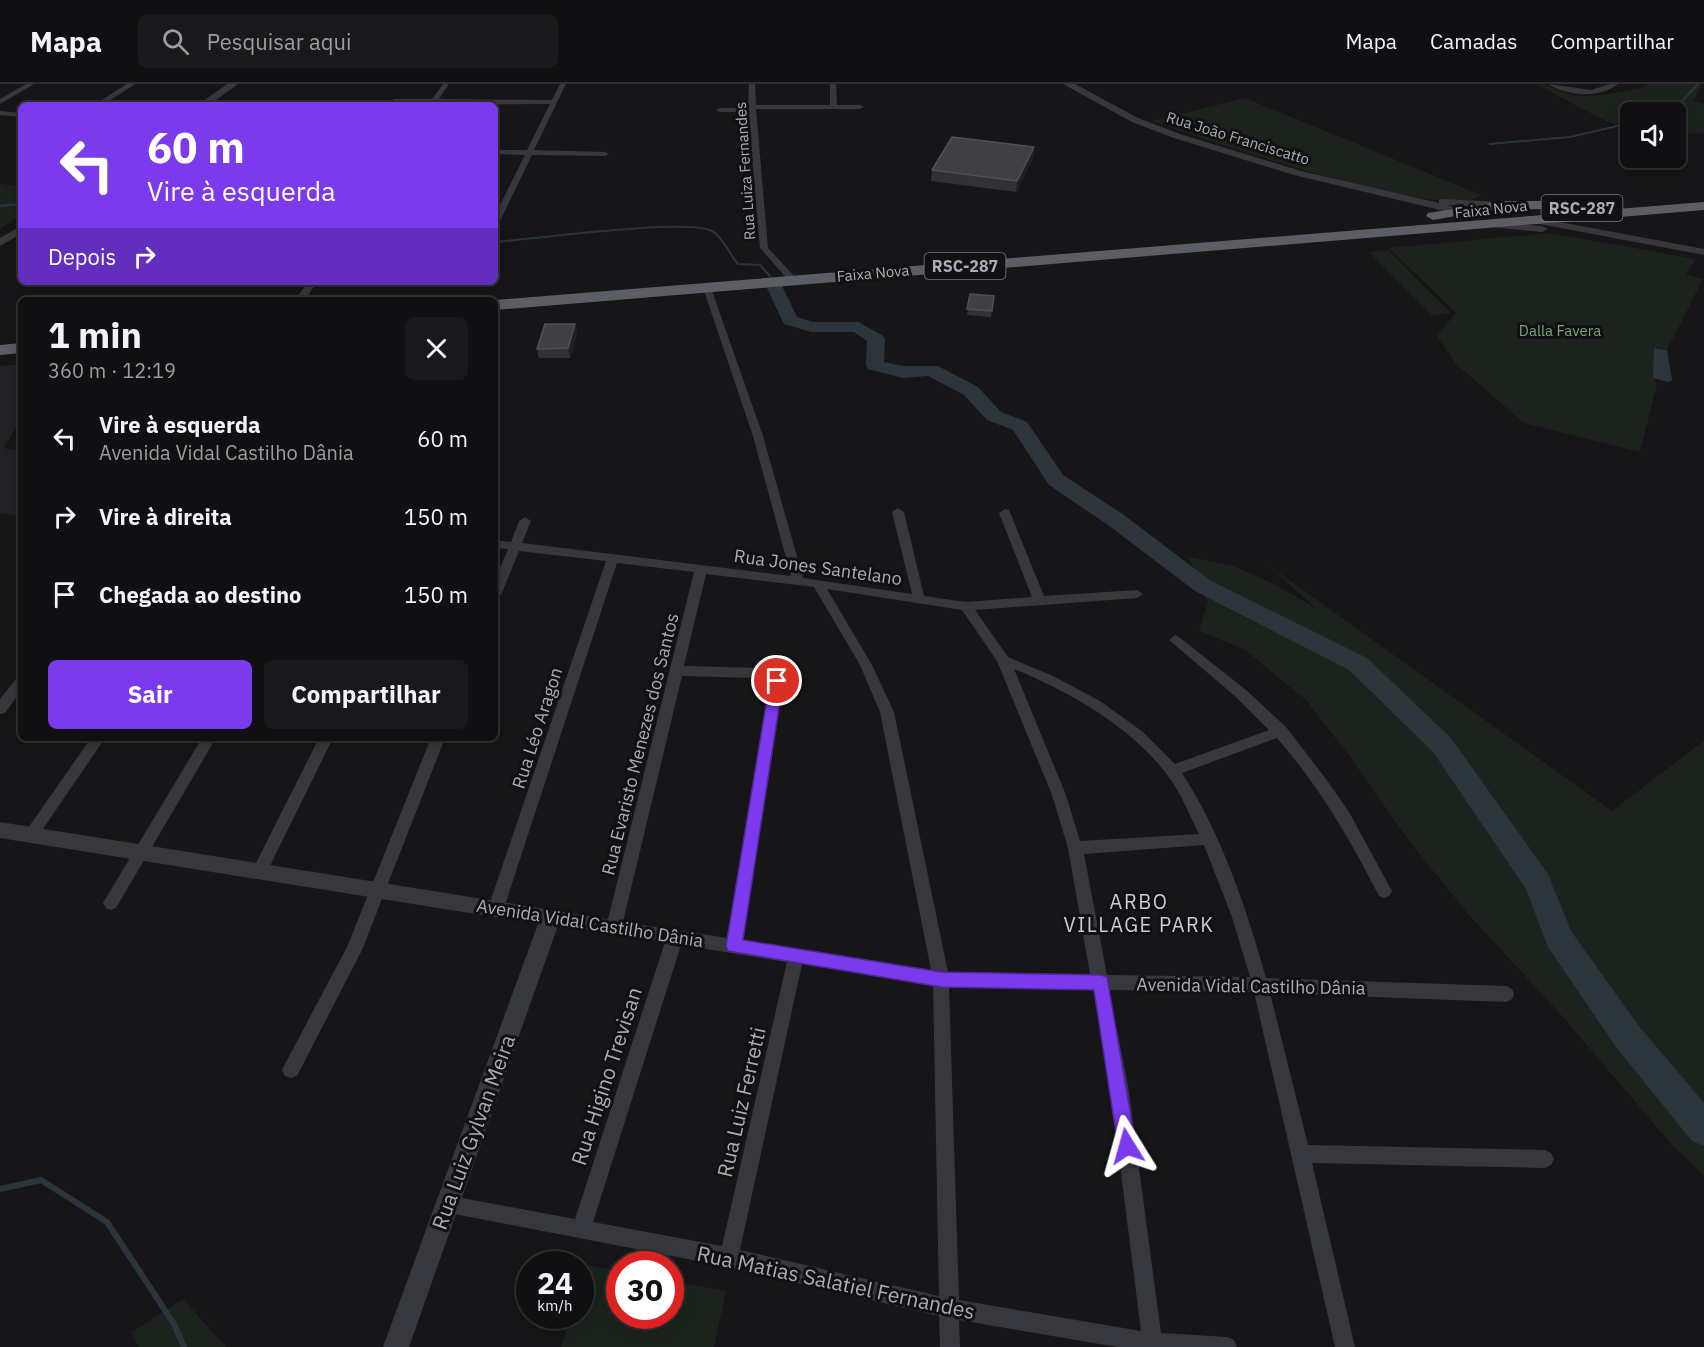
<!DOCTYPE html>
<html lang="pt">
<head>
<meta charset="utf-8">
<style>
  :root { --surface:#101012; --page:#19191b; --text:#f1f3f6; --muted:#9c9d9f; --line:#303032; --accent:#7c3aed }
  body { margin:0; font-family:"IBM Plex Sans",sans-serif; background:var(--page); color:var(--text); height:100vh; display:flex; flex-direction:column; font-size:22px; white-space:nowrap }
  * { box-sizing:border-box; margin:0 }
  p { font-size:20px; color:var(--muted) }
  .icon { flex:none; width:33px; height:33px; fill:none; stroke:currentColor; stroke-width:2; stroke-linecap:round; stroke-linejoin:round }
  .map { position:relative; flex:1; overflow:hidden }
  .drawer { position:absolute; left:18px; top:213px; width:480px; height:444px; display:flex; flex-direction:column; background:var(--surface); border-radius:9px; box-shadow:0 3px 15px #0003,0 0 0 2px var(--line) }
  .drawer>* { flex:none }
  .hud { position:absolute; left:18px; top:18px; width:480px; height:183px; border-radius:9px; box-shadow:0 3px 15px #0003,0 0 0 2px var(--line); background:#7c3aed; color:#fff; overflow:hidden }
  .fabs { position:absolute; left:1620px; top:18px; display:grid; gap:12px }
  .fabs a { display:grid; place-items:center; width:66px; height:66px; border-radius:9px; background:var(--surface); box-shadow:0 3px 15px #0003,0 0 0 2px var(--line); font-size:30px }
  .speed { position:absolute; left:516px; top:1167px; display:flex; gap:12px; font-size:30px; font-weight:700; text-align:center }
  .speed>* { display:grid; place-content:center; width:78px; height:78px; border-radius:50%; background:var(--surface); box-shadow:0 3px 15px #0003,0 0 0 2px var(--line); line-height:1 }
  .speed small { font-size:15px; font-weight:400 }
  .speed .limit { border:9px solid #d22; background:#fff; color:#111 }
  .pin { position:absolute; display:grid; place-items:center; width:51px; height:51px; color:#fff; margin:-26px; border:3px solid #fff; border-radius:50%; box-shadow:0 2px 6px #0007 }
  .me { position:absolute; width:66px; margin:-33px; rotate:352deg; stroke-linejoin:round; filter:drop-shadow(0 0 4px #0008) }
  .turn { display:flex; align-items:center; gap:21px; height:126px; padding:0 30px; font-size:27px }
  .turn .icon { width:78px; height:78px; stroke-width:2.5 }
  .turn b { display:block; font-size:42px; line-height:51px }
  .then { display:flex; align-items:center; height:57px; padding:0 30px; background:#0003; gap:12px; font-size:22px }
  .round { display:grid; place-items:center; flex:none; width:63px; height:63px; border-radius:9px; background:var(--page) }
  .summary { display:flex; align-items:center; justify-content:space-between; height:102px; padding:0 30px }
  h1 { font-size:36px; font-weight:800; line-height:45px }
  .action { display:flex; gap:12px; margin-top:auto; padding:12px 30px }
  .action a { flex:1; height:69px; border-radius:9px; background:var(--accent); color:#fff; font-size:24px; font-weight:800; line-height:69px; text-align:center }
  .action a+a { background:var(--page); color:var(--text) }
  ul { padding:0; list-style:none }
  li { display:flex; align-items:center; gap:18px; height:78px; padding:0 30px }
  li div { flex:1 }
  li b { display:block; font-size:22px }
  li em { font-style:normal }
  header { display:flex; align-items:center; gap:36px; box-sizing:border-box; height:84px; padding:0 30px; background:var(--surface); border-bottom:2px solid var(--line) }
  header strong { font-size:28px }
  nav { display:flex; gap:33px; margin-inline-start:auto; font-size:21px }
  .search { width:420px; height:54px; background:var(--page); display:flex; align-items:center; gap:15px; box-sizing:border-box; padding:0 21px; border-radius:9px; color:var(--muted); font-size:22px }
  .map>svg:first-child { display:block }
  .built { fill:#222225 }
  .green { fill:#1c231d }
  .water { fill:#2c353c }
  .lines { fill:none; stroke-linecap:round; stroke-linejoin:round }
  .stream-far1 { stroke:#2c353c; stroke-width:2 }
  .stream { stroke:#2c353c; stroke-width:6 }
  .river { fill:#2c353c; fill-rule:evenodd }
  .minor { fill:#37383d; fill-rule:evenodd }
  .tertiary { fill:#37383d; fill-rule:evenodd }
  .trunk { fill:#5b5e65; fill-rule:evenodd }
  .wall { fill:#323236 }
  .shaded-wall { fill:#212124 }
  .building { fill:#3f3f44; stroke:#4f5156; stroke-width:1.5 }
  .route { fill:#7c3aed; stroke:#51269a; stroke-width:1.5 }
  .labels { text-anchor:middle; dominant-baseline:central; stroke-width:6; stroke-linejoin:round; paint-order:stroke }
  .far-street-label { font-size:15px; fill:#a8adb8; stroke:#111113 }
  .far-park-label { font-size:15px; fill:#7fa381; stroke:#111113 }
  .shield { fill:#111113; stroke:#7b7e86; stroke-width:1.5 }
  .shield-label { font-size:16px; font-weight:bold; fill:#a8adb8 }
  .street-label { font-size:18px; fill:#a8adb8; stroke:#111113 }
  .neighbourhood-label { font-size:20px; letter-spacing:1.5px; fill:#c9ccd4; stroke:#111113 }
  .near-street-label { font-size:21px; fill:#a8adb8; stroke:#111113 }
</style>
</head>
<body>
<header>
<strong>Mapa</strong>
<div class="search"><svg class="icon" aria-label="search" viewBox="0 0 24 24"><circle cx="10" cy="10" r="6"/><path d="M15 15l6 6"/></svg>Pesquisar aqui</div>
<nav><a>Mapa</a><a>Camadas</a><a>Compartilhar</a></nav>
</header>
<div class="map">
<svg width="1704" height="1263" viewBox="0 0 1704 1263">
  <rect width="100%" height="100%" fill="#161618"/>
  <path class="built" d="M21 280V335L4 364 21 367V432L0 429V282Z"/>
  <g class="green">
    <path d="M1536 0C1549 0 1559 8 1572 11 1596 15 1619 8 1643 4L1647 0H1702L1694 17 1704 20V49L1676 51V28H1630L1629 47 1600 34Z"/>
    <path d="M1245 14 1481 111C1446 140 1200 54 1153 37Z"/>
    <path d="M0 100 21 102V131L0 145Z"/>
    <path d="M1550 149 1696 175 1686 191 1703 195 1667 266 1657 263 1653 293 1657 300 1640 368 1524 339 1456 280 1437 252 1456 229 1389 164Z"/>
    <path d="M1388 166 1451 229 1432 231 1369 168Z"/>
    <path d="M1188 473 1233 482 1274 500 1317 525 1268 481 1612 727 1704 657V1092L1672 1061 1563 933 1469 831 1409 757 1351 674 1306 616 1244 565 1199 547 1208 518Z"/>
    <path d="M587 1181 619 1187 620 1232H670L671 1197 726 1207 714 1263H561L571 1232H580L581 1201Z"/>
    <path d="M183 1215 226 1263H139L131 1249Z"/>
  </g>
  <path class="water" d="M1654 264 1667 266 1672 296 1668 298 1653 294Z"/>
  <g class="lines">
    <g class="stream-far1">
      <path d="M1672 28 1698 0"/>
      <path d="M1490 60 1570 53 1630 39"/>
      <path d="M0 122 21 120"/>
      <path d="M495 158C534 155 686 134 712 147 723 153 730 171 738 180L760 181 770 192"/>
    </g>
    <path class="stream" d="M0 1105 41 1096 107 1138 174 1240 184 1263"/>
    <path class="river" d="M775 199 781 200 783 204 797 233 813 238H858L882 251 885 255 884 278 903 282H938L978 303 1001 328 1027 338 1063 391 1124 431 1211 497 1367 574 1451 654 1548 790 1571 847 1638 941 1704 1019V1062L1692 1057 1616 963 1548 863 1526 805 1433 668 1349 586 1195 507 1108 441 1049 401 1013 346 987 336 964 311 928 292 903 294 868 285 866 281 867 257 854 248H812L784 240 767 204 769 200Z"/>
    <g class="minor">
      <path d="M26 0H34L0 20V15Z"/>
      <path d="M127 0H135L103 21H94Z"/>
      <path d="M443 0H449L439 15 552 16 560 0H566L534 66 605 68 609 70 605 72 532 71 499 139 495 141V131L525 71 495 70V66H527L550 20 428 21 430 19H394L391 17 394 15H432Z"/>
      <path d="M749 0H755L756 21H830V0H836L837 21H860L864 23 860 25H756L768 164 796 194V198H790L760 164 748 28H720L716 26 720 24H748Z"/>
      <path d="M1548 0 1591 6 1610 0H1618C1599 15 1568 12 1548 0Z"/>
      <path d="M0 27 21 29V33L0 31Z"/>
      <path d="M308 198H317L305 216H295Z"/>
      <path d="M707 201 711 204 763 352 803 494 912 510 892 428 898 424 904 428 924 512 966 518 1032 513 999 429 1005 425 1009 426 1044 512 1137 506 1143 510 1137 514 975 526 1008 573 1053 592 1100 617 1143 648 1175 680 1269 646 1236 613 1169 556 1175 551 1179 553 1246 606 1286 643 1326 695 1349 728 1392 807 1389 812 1384 814 1379 812C1350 755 1319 702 1277 654L1182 689C1222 751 1246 823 1266 894L1506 902 1512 905 1514 910 1512 915 1506 918 1270 909 1308 1061 1545 1066 1551 1069 1554 1075 1551 1081 1545 1084 1312 1079 1355 1263H1335L1254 908 1109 906 1128 1002 1161 1249 1227 1253 1234 1256 1237 1263H1117L959 1236 960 1263H940L939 1232 729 1183 439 1127 437 1120 439 1113 446 1111 575 1135 665 858 551 840 545 838 543 833 545 828 551 826 608 835 694 488 617 479 504 824 501 829 496 831 491 829 488 824 606 477 519 467 501 511 495 515V496L508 465 495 464V456L511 458 519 437 525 433 531 437 522 459 791 492 753 352 703 204ZM706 490 814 503 860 581 880 628 931 886 743 856 784 597 782 594 760 584 684 582ZM827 505 962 526 997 577 1052 711 1068 764 1090 890 948 888 894 628 872 581ZM1014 585C1072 609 1134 644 1171 696 1182 712 1190 732 1199 750L1080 757 1066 711ZM682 592 758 594 770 599 727 854 623 838ZM1204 761 1232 833 1250 893 1107 891 1084 770ZM681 861 787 878 722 1162 593 1138ZM802 880 933 901 939 1212 740 1166ZM949 903 1093 905 1110 1002 1141 1247 959 1216Z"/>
      <path d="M21 593V607L5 629 0 630V615L16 595Z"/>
      <path d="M91 654H105L36 755 31 757 26 755 24 751 26 747Z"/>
      <path d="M202 654H216L116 824 111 826 106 824 103 819Z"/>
      <path d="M319 654H333L265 792 260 793 255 792 252 787Z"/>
      <path d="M431 654H445L362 866 297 992 291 994 285 992 282 986 285 980 347 863Z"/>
    </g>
    <g class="tertiary">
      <path d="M227 0H238L209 21H198Z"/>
      <path d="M1063 0H1075L1138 34 1180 50 1301 87 1439 119V116L1443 115 1502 118 1507 121 1502 124 1447 121 1461 125 1462 127 1457 130 1294 91 1174 54 1132 38Z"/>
      <path d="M1528 132 1704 165V171L1524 137 1523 135Z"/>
      <path d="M1486 137 1542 142 1548 145 1542 148 1482 142V138Z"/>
      <path d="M21 142V150L0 162V154Z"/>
      <path d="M0 738 558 827 561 833 409 1263H383L538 840 0 754Z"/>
    </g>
    <g class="trunk">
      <path d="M1503 117H1546L1553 121 1546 125 1489 126 1433 136 1426 132 1428 129Z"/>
      <path d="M1704 118V126L495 226V216Z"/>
      <path d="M21 259V269L0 271V261Z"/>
    </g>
  </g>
  <g class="wall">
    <path d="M1034 63 1033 74 1016 108 931 97 932 86Z"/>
    <path d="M970 210 994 212 991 233 967 231Z"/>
    <path d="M575 240 577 249 570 274H539L537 265Z"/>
  </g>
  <g class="shaded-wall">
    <path d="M1034 63 1033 74 1016 108 1017 97Z"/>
    <path d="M575 240 577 249 570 274 568 264Z"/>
  </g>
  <g class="building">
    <path d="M952 53 1034 63 1017 97 932 86Z"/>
    <path d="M970 210 994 212 992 227 967 225Z"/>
    <path d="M545 240H575L568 264 537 265Z"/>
  </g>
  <path class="route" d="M777 592 783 597 743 856 941 888 1101 891 1107 893 1136 1062 1134 1068 1127 1071 1121 1068 1118 1062 1094 906 941 903 728 867 726 862 770 597Z"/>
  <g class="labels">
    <g class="far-street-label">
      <text transform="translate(1238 54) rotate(17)">Rua João Franciscatto</text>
      <text transform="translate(745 87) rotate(-94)">Rua Luiza Fernandes</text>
      <text transform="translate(1491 125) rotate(-6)">Faixa Nova</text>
      <text transform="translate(873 189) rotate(-5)">Faixa Nova</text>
    </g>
    <g class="far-park-label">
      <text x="1560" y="246">Dalla Favera</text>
    </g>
    <g class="shield">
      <rect x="1541.5" y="111" width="81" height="26" rx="4.5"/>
      <rect x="924.5" y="169" width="81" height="26" rx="4.5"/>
    </g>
    <g class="shield-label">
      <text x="1582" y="124">RSC-287</text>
      <text x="965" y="182">RSC-287</text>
    </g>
    <g class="street-label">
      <text transform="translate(818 483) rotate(8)">Rua Jones Santelano</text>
      <text transform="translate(537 644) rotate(-72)">Rua Léo Aragon</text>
      <text transform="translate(640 660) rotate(-76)">Rua Evaristo Menezes dos Santos</text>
      <text transform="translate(590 839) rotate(9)">Avenida Vidal Castilho Dânia</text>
      <text transform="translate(1251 902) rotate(1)">Avenida Vidal Castilho Dânia</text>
    </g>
    <g class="neighbourhood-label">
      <text x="1139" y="817">ARBO<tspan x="1139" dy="23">VILLAGE PARK</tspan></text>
    </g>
    <g class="near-street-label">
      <text transform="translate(606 992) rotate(-72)">Rua Higino Trevisan</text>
      <text transform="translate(741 1018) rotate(-77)">Rua Luiz Ferretti</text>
      <text transform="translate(473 1048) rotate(-70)">Rua Luiz Gylvan Meira</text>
      <text transform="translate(836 1198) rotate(12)">Rua Matias Salatiel Fernandes</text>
    </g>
  </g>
</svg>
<div class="fabs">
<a><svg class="icon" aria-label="sound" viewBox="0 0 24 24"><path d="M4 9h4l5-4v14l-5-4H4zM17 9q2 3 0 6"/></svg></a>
</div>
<div class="speed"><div>24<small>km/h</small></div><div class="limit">30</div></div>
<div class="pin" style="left:777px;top:597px;background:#d93025"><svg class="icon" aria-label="arrive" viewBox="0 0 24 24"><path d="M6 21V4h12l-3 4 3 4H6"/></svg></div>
<svg class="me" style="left:1127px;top:1062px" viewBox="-20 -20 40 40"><path d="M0-17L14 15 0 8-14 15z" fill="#7c3aed" stroke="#fff" stroke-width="4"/></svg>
<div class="hud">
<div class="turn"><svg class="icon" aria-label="left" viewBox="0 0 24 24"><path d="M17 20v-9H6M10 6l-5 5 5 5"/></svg><div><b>60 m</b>Vire à esquerda</div></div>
<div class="then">Depois<svg class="icon" aria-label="right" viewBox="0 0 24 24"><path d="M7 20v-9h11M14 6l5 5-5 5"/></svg></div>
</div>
<section class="drawer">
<div class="summary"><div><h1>1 min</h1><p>360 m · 12:19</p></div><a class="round"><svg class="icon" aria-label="close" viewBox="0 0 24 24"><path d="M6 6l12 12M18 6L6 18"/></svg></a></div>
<ul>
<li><svg class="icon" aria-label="left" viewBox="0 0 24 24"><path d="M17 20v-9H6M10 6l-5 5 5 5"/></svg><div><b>Vire à esquerda</b><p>Avenida Vidal Castilho Dânia</p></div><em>60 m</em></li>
<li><svg class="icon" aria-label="right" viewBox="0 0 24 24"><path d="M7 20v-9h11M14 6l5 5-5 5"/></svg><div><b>Vire à direita</b></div><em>150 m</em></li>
<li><svg class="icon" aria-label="arrive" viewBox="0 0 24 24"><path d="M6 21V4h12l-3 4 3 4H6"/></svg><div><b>Chegada ao destino</b></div><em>150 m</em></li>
</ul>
<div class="action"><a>Sair</a><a>Compartilhar</a></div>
</section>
</div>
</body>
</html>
